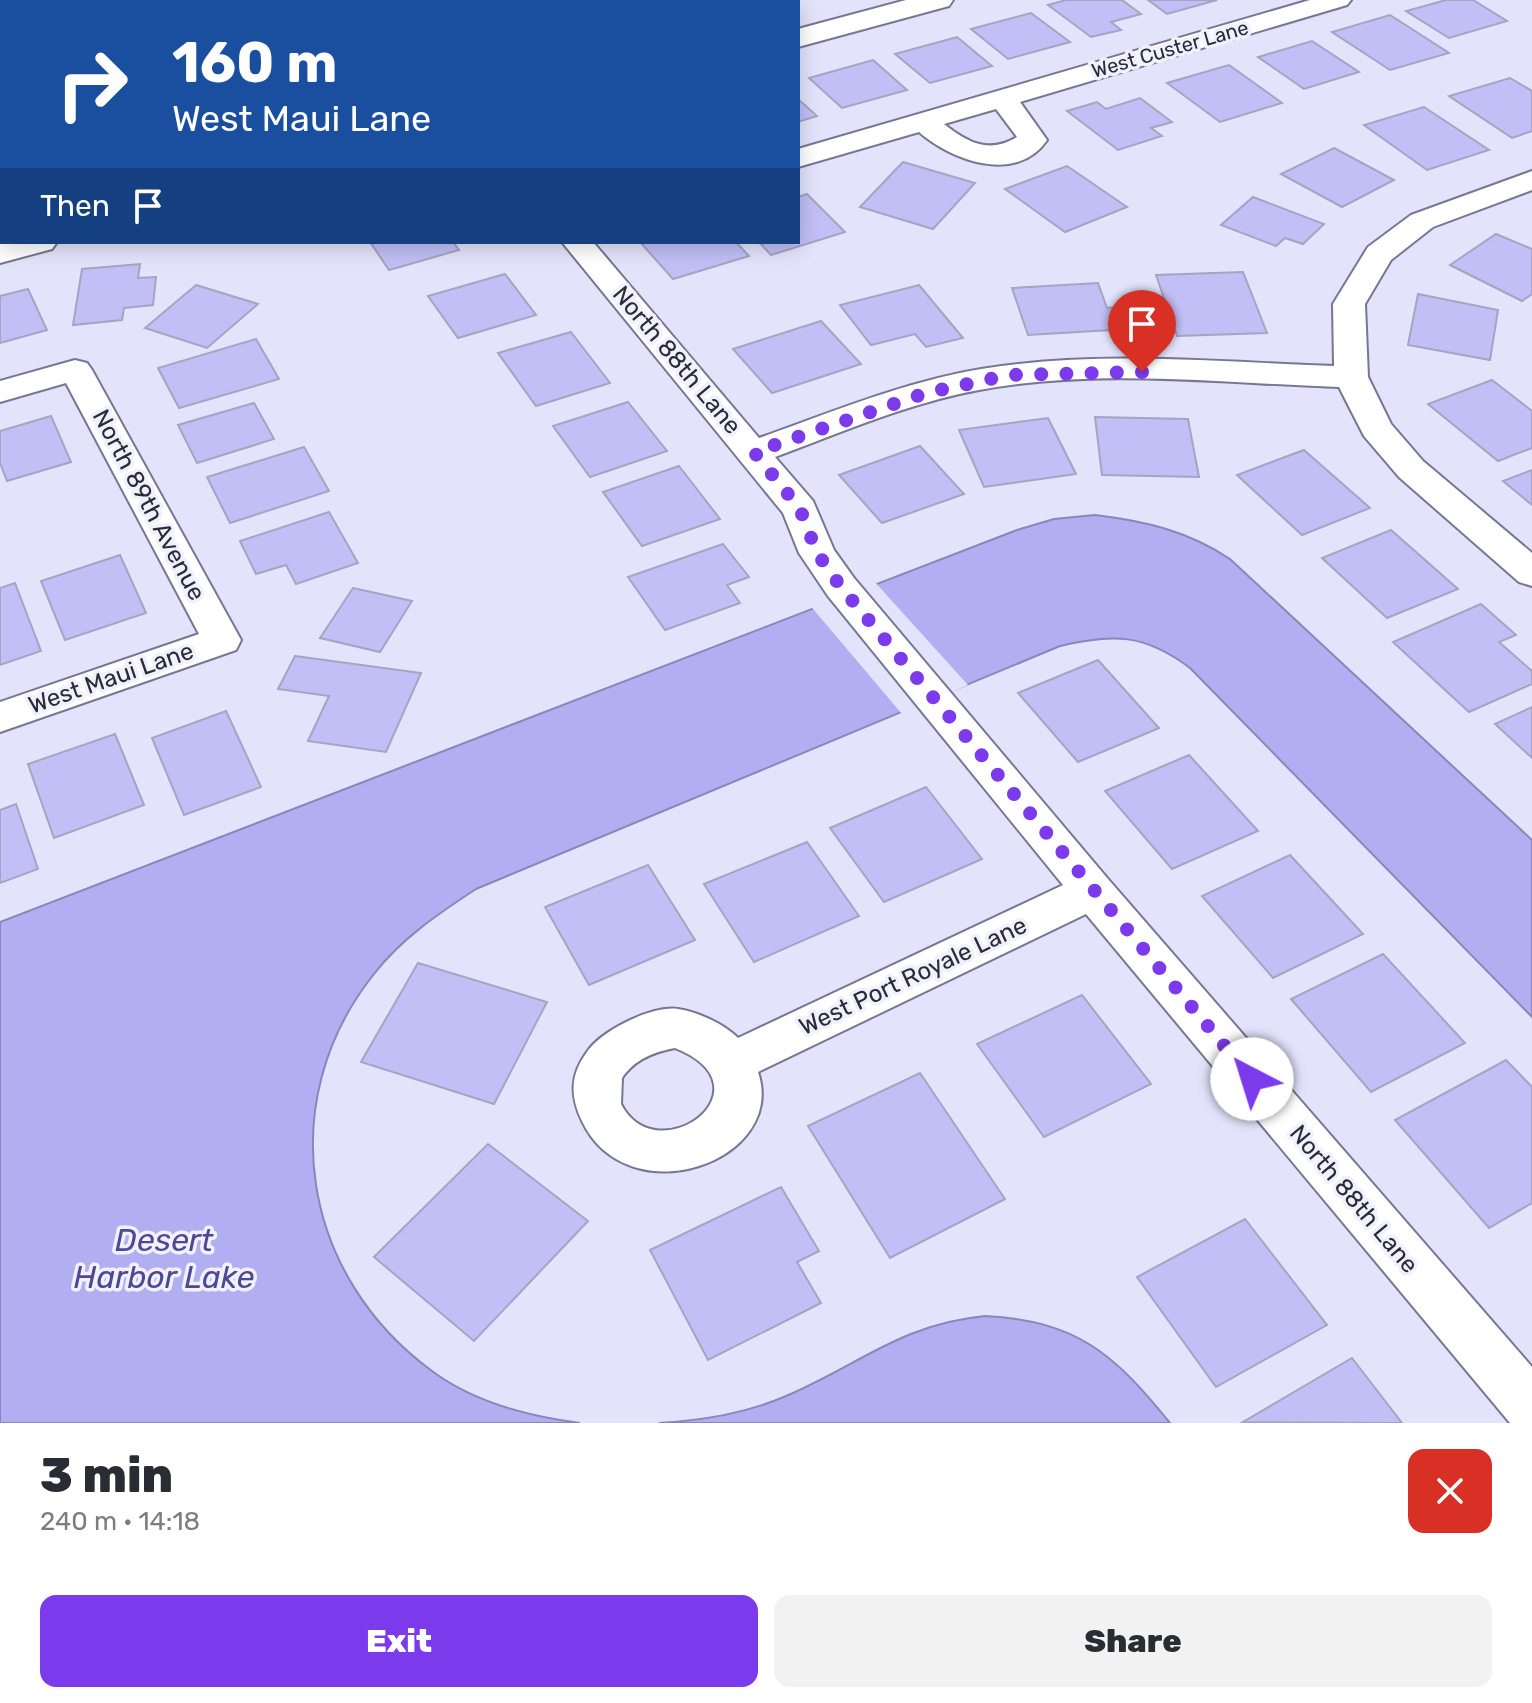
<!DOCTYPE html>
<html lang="en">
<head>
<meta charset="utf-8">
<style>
  :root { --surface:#fff; --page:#f2f2f3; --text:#2b2b33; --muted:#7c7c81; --accent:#7c3aed }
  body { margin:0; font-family:Rubik,sans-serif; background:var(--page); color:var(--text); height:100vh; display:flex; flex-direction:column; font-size:30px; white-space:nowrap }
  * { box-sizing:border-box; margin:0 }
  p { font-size:26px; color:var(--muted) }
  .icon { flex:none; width:44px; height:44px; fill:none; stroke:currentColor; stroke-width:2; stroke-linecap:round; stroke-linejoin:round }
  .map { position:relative; height:1423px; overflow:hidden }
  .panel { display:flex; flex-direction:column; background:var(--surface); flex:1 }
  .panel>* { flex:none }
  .guide { position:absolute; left:0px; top:0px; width:800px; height:244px; box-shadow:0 4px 20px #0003; background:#1a4fa0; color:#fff; overflow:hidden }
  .pin { position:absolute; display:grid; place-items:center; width:68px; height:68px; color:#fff; margin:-82px -34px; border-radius:50% 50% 50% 0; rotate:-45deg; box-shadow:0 0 8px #0007 }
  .pin .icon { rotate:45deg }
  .me { position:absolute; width:88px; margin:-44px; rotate:320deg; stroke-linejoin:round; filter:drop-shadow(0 0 6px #0008) }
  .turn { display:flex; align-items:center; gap:28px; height:168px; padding:0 40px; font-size:36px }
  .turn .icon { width:104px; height:104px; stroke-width:2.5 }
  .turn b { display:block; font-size:56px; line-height:68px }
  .then { display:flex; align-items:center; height:76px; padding:0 40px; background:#0003; gap:16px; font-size:30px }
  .round { display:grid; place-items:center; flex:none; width:84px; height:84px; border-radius:16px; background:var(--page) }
  .overview { display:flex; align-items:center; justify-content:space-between; height:136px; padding:0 40px }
  h1 { font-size:48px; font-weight:800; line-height:60px }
  .cta { display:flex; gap:16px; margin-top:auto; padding:16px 40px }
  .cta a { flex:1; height:92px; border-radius:16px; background:var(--accent); color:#fff; font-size:32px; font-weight:800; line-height:92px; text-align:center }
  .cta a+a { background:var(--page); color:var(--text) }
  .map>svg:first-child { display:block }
  .water { fill:#b1aef1; stroke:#8987b9; stroke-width:2 }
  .pier { fill:#e3e3fc }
  .building { fill:#c1bff6; stroke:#a5a4c2; stroke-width:2 }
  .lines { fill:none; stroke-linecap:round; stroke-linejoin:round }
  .minor-casing { stroke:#777793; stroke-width:4 }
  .tertiary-casing { stroke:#777793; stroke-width:4 }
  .minor { fill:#fff; fill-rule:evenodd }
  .tertiary { fill:#fff; fill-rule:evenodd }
  .route { stroke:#7c3aed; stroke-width:14; stroke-dasharray:0 25.2 }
  .labels { text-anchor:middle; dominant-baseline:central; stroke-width:7; stroke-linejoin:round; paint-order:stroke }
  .far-street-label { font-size:20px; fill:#2b2b37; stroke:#f1f1fe }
  .street-label { font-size:24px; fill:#2b2b37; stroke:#f1f1fe }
  .near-water-label { font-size:32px; font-style:italic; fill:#4f4695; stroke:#f1f1fe }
</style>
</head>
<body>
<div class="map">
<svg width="1532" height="1423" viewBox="0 0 1532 1423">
  <rect width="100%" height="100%" fill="#e3e3fc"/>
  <g class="water">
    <path d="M1095 515C1145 521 1188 531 1230 559L1532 840V1017L1190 668C1145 634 1113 633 1060 646L476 889C438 914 402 938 374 974 272 1102 302 1276 432 1371 475 1403 529 1416 580 1423H0V922L1017 530 1054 519Z"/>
    <path d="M985 1316C1078 1321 1114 1354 1170 1423H659C703 1420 745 1414 786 1396 859 1365 901 1324 985 1316Z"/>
  </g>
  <path class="pier" d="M873 580 968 685 902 714 808 603Z"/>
  <g class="building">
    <path d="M1066 0H1122L1141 14 1111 22 1121 30 1091 37 1048 5Z"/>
    <path d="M1148 0H1217L1167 14Z"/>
    <path d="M1446 0H1473L1507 21 1449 38 1406 11Z"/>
    <path d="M1031 13 1070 42 1008 59 971 29Z"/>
    <path d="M1390 15 1449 53 1390 70 1332 32Z"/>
    <path d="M957 37 992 66 930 83 895 54Z"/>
    <path d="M1312 41 1359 72 1304 89 1258 57Z"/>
    <path d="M873 60 907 90 842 108 809 78Z"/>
    <path d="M1229 65 1282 103 1220 122 1167 83Z"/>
    <path d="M1510 78 1532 91V131L1512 138 1449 96Z"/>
    <path d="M1140 98 1172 122 1151 128 1162 136 1118 150 1067 111 1097 102 1106 109Z"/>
    <path d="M798 99 817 116 798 122Z"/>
    <path d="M1424 107 1489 150 1427 170 1364 125Z"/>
    <path d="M1334 148 1394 180 1342 207 1281 174Z"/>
    <path d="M903 162 975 183 933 229 860 207Z"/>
    <path d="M1067 166 1127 207 1065 232 1005 189Z"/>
    <path d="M807 194 845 232 771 255 759 242H798V197Z"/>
    <path d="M1253 197 1324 224 1303 244 1285 238 1276 246 1221 225Z"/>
    <path d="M1496 234 1532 249V294L1522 301 1450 265Z"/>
    <path d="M370 242H453L459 250 389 270Z"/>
    <path d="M640 242H736L749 256 673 279Z"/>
    <path d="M140 264 138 278 156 277 153 305 124 308 122 320 73 325 82 269Z"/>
    <path d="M1243 272 1267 333 1177 336 1156 275Z"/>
    <path d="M505 274 536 315 458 338 428 296Z"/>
    <path d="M1098 283 1107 308 1120 307 1128 329 1028 335 1012 288Z"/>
    <path d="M196 285 258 304 207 348 145 328Z"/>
    <path d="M919 285 963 338 926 347 915 334 871 345 840 305Z"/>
    <path d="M28 289 47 330 0 343V296Z"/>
    <path d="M1418 294 1498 310 1490 360 1408 345Z"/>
    <path d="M821 321 861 364 772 393 733 349Z"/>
    <path d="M571 332 610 383 536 406 498 353Z"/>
    <path d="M256 339 279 379 179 408 158 368Z"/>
    <path d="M1492 380 1532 411V448L1498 461 1428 404Z"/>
    <path d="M628 402 667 451 590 477 553 426Z"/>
    <path d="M254 403 274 439 197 463 178 425Z"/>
    <path d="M51 416 71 462 7 481 0 463V431Z"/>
    <path d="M1095 417 1188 419 1199 477 1102 475Z"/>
    <path d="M1048 418 1076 474 984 487 959 430Z"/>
    <path d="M920 446 964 494 882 523 839 475Z"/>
    <path d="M304 447 329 491 230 523 207 477Z"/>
    <path d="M1304 450 1370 508 1302 535 1237 475Z"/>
    <path d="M679 466 720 519 642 546 603 492Z"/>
    <path d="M1532 470V505L1503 481Z"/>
    <path d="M329 512 358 563 296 584 286 565 256 574 240 541Z"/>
    <path d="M1391 530 1458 589 1387 618 1322 558Z"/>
    <path d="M723 544 749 577 727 585 740 603 665 630 628 577Z"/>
    <path d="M120 555 146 613 65 640 41 581Z"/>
    <path d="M15 583 41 651 0 665V588Z"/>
    <path d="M353 588 412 601 380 652 320 638Z"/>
    <path d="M1481 604 1516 635 1499 642 1532 671V684L1469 712 1393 642Z"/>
    <path d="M295 656 421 673 386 752 308 741 329 696 278 689Z"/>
    <path d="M1098 660 1159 728 1078 762 1018 693Z"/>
    <path d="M1532 707V758L1495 724Z"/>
    <path d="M226 711 261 787 184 815 152 738Z"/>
    <path d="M115 734 144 805 54 838 28 764Z"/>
    <path d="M1189 755 1258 831 1172 869 1105 791Z"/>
    <path d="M926 787 982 859 884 902 830 828Z"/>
    <path d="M16 804 38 869 0 883V810Z"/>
    <path d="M807 842 859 916 754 962 704 884Z"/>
    <path d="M1290 855 1363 934 1273 978 1202 896Z"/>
    <path d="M648 865 695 940 589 985 545 907Z"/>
    <path d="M1383 954 1465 1043 1371 1092 1291 999Z"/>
    <path d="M418 963 547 1002 494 1104 361 1062Z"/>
    <path d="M1082 995 1151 1084 1044 1137 977 1044Z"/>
    <path d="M1506 1060 1532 1087V1203L1489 1228 1395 1120Z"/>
    <path d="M920 1073 1005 1199 890 1258 808 1126Z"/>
    <path d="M488 1144 588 1221 474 1341 374 1257Z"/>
    <path d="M781 1187 819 1251 797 1262 821 1303 708 1360 650 1250Z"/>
    <path d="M1245 1219 1327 1325 1216 1387 1137 1277Z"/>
    <path d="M1352 1358 1402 1423 1243 1422Z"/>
  </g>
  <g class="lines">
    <defs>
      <g id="minor">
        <path d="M6 0H33L34 2H7Z"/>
        <path d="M294 0H322L323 2H295Z"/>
        <path d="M463 0H496L462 2Z"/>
        <path d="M1310 0H1351L1347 5 1020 102 1047 140C1016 185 951 160 919 132L798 167V149ZM996 109 1017 137C989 154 968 143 944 124Z"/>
        <path d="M0 31H2L0 48Z"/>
        <rect x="0" y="137" width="2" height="18"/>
        <path d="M1532 171V190L1433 227 1391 260 1365 304 1368 377 1391 424 1423 461 1532 553V586L1519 582 1399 477 1364 436 1339 387C1220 383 1097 368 979 390 909 403 842 432 775 457L813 501 834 550 854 578 1108 879 1532 1367V1423H1510L1086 914 758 1072C788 1162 627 1217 582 1121 570 1096 570 1075 587 1052 601 1031 652 1005 678 1009 698 1012 724 1024 738 1038L1063 885 828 596 799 553 783 513 562 242H593L759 438C832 412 904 382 981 369 1097 350 1217 362 1334 366L1333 304 1368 247 1411 215ZM675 1048C775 1088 657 1174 621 1104L622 1078C634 1060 653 1052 675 1048Z"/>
        <path d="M75 360 87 363 92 370 241 640 236 650 0 732V702L199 634 66 383 0 402V381Z"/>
      </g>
      <g id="tertiary">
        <path d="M906 0H953L949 6 798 47V29Z"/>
        <path d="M57 242 52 249 0 263V243Z"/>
      </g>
    </defs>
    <use href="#minor" class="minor-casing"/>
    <use href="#tertiary" class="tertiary-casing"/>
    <use href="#minor" class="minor"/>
    <use href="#tertiary" class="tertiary"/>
  </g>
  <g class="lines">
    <path class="route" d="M1142 372 1009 375 926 393 754 452 800 509 817 553 841 587 1252 1079"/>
  </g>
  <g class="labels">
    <g class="far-street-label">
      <text transform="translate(1170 49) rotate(-16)">West Custer Lane</text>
    </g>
    <g class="street-label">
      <text transform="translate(677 360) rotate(50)">North 88th Lane</text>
      <text transform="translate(149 505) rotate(62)">North 89th Avenue</text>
      <text transform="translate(111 678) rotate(-19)">West Maui Lane</text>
      <text transform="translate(913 976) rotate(-25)">West Port Royale Lane</text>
      <text transform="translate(1354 1199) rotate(50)">North 88th Lane</text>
    </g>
    <g class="near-water-label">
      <text x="164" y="1240">Desert<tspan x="164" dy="37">Harbor Lake</tspan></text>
    </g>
  </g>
</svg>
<div class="pin" style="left:1142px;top:372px;background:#d93025"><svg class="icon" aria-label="arrive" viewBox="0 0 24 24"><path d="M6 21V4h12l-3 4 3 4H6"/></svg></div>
<svg class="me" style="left:1252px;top:1079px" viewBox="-20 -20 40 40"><circle r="19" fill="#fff"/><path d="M0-13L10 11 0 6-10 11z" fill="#7c3aed"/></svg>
<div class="guide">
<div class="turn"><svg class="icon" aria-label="right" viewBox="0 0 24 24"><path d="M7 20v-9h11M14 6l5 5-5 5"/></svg><div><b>160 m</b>West Maui Lane</div></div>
<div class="then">Then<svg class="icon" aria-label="arrive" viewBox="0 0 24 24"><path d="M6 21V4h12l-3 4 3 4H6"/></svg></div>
</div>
</div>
<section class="panel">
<div class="overview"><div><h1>3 min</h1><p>240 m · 14:18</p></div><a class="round" style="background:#d93025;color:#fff"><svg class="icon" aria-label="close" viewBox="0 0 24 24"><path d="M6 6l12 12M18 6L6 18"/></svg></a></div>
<div class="cta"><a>Exit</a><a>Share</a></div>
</section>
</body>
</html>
